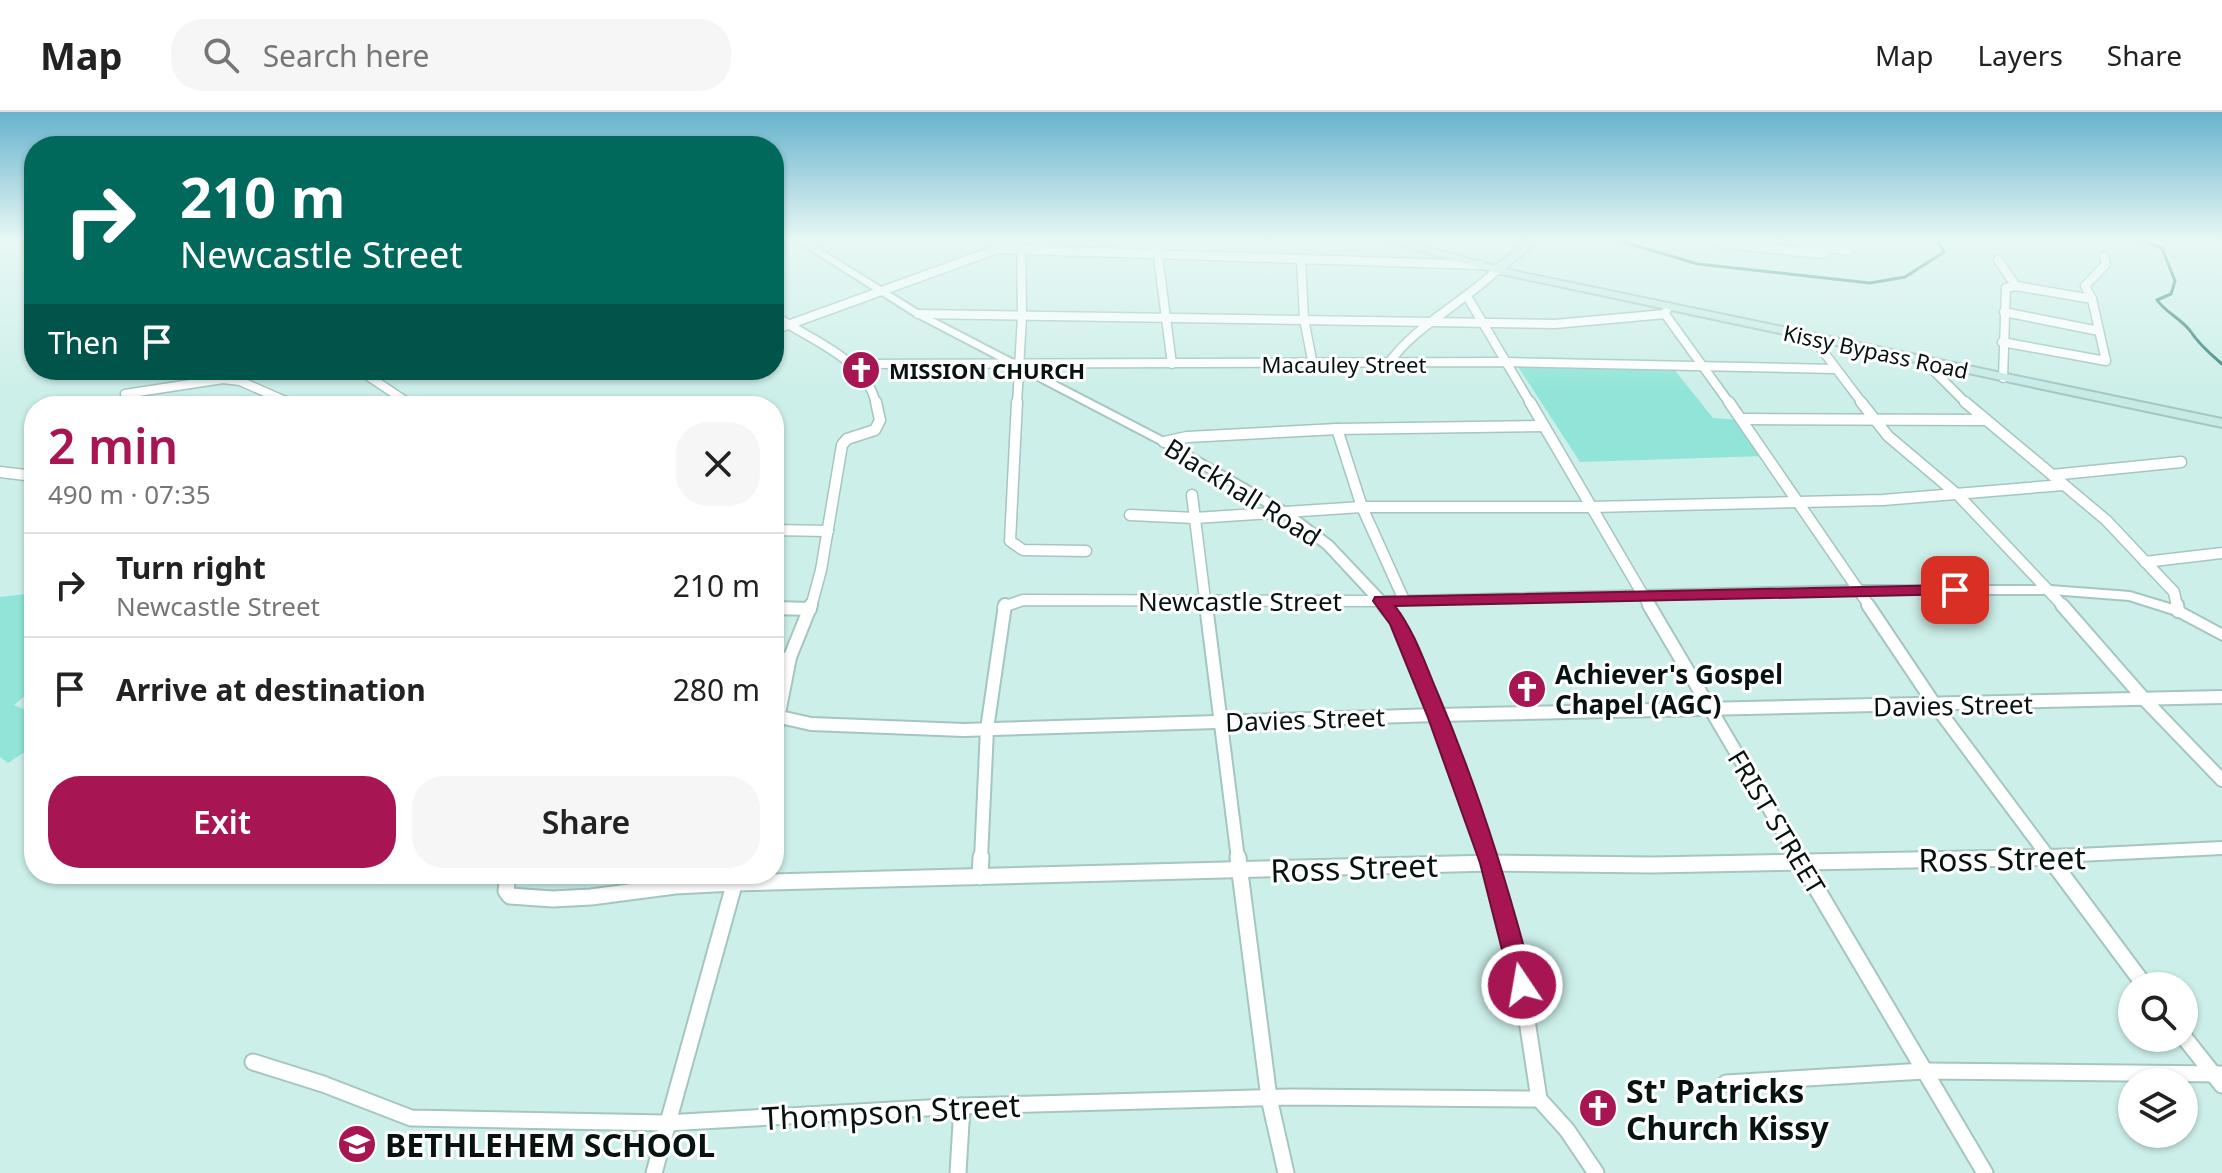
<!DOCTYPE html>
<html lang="en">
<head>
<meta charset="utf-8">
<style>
  :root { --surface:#fff; --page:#f6f6f6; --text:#222; --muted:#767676; --line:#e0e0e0; --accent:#a71653 }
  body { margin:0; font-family:"Noto Sans",sans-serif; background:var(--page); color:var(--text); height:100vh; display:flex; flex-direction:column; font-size:30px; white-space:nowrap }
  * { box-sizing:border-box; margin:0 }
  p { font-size:26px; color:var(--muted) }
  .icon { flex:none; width:44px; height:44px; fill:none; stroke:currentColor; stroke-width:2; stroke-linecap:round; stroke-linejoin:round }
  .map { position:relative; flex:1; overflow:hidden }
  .details { position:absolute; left:24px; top:284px; width:760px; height:488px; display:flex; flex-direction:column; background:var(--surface); border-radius:32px; box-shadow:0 2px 6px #0004 }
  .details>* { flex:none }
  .banner { position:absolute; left:24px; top:24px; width:760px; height:244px; border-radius:32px; box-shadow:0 2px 6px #0004; background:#00695c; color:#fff; overflow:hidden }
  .tools { position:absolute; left:2118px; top:860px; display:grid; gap:16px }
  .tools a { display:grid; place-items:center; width:80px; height:80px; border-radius:50%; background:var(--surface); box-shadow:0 2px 6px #0004; font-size:40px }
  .pin { position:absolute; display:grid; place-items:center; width:68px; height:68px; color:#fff; margin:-34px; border-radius:16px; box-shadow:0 4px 12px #0006 }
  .me { position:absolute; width:88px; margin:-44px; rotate:348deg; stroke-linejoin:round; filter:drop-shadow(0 0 6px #0008) }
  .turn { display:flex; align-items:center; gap:28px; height:168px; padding:0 24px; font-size:36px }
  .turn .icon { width:104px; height:104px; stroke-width:2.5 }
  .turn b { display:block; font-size:56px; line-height:68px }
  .then { display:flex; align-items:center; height:76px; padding:0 24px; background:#0003; gap:16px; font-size:30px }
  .round { display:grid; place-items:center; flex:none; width:84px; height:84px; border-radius:32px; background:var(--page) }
  .overview { display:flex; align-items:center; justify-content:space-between; height:136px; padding:0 24px }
  h1 { font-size:48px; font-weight:600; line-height:60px; color:var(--accent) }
  .primary-button { display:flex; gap:16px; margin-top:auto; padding:16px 24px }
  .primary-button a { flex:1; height:92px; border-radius:32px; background:var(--accent); color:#fff; font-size:32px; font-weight:600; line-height:92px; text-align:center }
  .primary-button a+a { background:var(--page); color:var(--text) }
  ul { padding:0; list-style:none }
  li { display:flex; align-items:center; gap:24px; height:104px; padding:0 24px; border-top:2px solid var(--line) }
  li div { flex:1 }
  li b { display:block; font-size:30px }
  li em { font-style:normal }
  header { display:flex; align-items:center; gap:48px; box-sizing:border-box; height:112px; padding:0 40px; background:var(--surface); border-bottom:2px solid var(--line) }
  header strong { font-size:38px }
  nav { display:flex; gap:44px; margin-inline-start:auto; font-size:28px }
  .search { width:560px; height:72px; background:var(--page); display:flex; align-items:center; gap:20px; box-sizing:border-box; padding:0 28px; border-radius:32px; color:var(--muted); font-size:30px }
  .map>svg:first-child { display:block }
  .green { fill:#91e5d8 }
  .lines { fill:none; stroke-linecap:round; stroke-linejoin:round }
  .stream { stroke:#328278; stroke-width:3 }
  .minor-far3-casing { stroke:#a5c6c0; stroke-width:11 }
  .minor-far2-casing { stroke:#a5c6c0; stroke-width:13 }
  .minor-far1-casing { stroke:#a5c6c0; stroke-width:16 }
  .minor-casing { stroke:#a5c6c0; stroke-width:19 }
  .tertiary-casing { stroke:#a5c6c0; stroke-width:4 }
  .secondary-casing { stroke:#a5c6c0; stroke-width:4 }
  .minor-far3 { stroke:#fff; stroke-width:8 }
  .minor-far2 { stroke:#fff; stroke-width:10 }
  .minor-far1 { stroke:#fff; stroke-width:12 }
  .minor { stroke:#fff; stroke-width:15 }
  .tertiary { fill:#fff; fill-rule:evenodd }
  .secondary { fill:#c6ebe6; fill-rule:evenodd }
  .route { fill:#a71653; stroke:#6d0e36; stroke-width:2 }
  .labels { text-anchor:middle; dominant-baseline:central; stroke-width:6; stroke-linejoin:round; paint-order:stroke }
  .far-street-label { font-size:22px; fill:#071311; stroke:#fff }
  .far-poi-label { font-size:22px; font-weight:bold; fill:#071311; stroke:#fff; text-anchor:start }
  .street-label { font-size:26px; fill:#071311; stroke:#fff }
  .poi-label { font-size:26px; font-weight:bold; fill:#071311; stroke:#fff; text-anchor:start }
  .near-street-label { font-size:32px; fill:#071311; stroke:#fff }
  .near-poi-label { font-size:32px; font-weight:bold; fill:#071311; stroke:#fff; text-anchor:start }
</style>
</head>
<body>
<header>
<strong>Map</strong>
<div class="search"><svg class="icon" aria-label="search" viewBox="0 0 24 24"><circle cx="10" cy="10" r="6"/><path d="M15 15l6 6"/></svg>Search here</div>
<nav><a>Map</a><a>Layers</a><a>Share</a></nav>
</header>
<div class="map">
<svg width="2222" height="1061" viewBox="0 0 2222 1061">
  <rect width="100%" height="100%" fill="#cdefe9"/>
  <g class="green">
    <path d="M1515 250 1669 251 1713 306 1740 308 1765 344 1580 350Z"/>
    <path d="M34 481V576L14 593 34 601V634L8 651 0 645V485Z"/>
  </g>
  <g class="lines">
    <g class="stream">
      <path d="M1620 129 1698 152 1870 171 1905 165 1944 140 1938 129"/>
      <path d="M2142 129 2162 136 2175 169 2171 182 2157 188C2166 201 2182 207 2191 220 2199 232 2209 241 2222 252"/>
    </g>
    <defs>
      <g id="minor-far3">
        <path d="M1156 129 1172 252"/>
        <path d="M1792 129 1848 139"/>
        <path d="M1720 131 1820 142 1825 141 1824 135"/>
        <path d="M999 137 1480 153"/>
        <path d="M1301 148 1304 207 1313 253"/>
        <path d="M1998 148 2016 174"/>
        <path d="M1468 186 1531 292"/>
        <path d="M1668 195 1665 202 1730 292"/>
        <path d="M2004 200 2099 219"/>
        <path d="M918 202 1555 212 1665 202"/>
        <path d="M774 203C809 228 866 246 876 292"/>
        <path d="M774 218 1003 135"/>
        <path d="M1813 226 1863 292"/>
        <path d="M2002 230 2106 249 2092 187 2085 174 2106 152 2104 145"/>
        <path d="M1923 248 1967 292"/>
        <path d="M854 252 1506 250 1834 257"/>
        <path d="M1388 252C1417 212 1462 192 1497 158"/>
        <path d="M368 258V264L410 292"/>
        <path d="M2003 266 2006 176 2016 174 2092 187"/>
        <path d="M125 282 223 267 240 269 292 292"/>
        <path d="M1017 292 1022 204 1021 129"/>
      </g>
      <g id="minor-far2">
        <path d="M287 290 295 294"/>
        <path d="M407 290 412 294"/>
        <path d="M1017 290 1010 429 1023 438 1086 439"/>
        <path d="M1530 290 1650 495"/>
        <path d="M1729 290 1870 495"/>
        <path d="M1861 290 1888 324 1959 384 2064 495"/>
        <path d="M1965 290 2106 408 2174 480 2177 495"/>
        <path d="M1742 307 1983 308"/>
        <path d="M1337 317 1362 395 1404 488"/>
        <path d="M1164 330 1187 325 1337 317 1543 314"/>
        <path d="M0 360 34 364"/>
        <path d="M2052 363 2181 350"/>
        <path d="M1192 383 1206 495"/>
        <path d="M1130 403 1195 406 1362 395H1592L1883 388 2063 373"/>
        <path d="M774 418 828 419"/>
        <path d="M2145 450 2222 441"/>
        <path d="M811 495 821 458 842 333 847 327 875 318 880 308 876 290"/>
        <path d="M1003 495 1023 488 1381 489 1385 495"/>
      </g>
      <g id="minor-far1">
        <path d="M1206 493 1238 747"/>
        <path d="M1384 493 1398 511 1437 603 1490 747"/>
        <path d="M1649 493 1799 747"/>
        <path d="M1868 493 1935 593 2050 747"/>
        <path d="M2062 493 2145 588 2222 668"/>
        <path d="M2177 493 2178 499"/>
        <path d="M774 496 810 497"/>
        <path d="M774 552 790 545"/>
        <path d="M780 605 811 612 964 618 1437 603 2222 585"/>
        <path d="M774 627 790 545 811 493"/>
        <path d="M981 747 987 617 1005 493"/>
        <path d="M1994 747 2222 736"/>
      </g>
      <g id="minor">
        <path d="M1238 745 1269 986 1286 1061"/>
        <path d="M1489 745 1518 849 1539 987 1567 1018 1596 1061"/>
        <path d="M1798 745 1985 1061"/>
        <path d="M2049 745 2145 874"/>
        <path d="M508 762 506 779 510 784 553 787 591 785 675 774 734 771 1491 751 1652 753 2068 745"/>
        <path d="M980 765 981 745"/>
        <path d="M2184 925 2222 973"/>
        <path d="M253 950 323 972 411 1006 666 1011 962 994 1292 985 1539 987"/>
        <path d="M1726 971 1924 959 2222 962"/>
        <path d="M654 1061 737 762"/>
        <path d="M958 1061 962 994"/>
      </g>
      <path id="tertiary" d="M796 129H807L921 200 1168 328 1288 397 1332 430 1384 485 1859 474H2051L2130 480 2183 496 2222 517V528L2173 502 2129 488 2051 482H1859L1376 492 1324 436 1280 403 1160 332 915 204Z"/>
      <path id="secondary" d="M1386 129H1404L1495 154 1527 129H1539L1505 157 2222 307V315L1497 161Z"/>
    </defs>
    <use href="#minor-far3" class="minor-far3-casing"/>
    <use href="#minor-far2" class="minor-far2-casing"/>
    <use href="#minor-far1" class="minor-far1-casing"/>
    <use href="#minor" class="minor-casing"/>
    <use href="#tertiary" class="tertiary-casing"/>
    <use href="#secondary" class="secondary-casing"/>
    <use href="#minor-far3" class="minor-far3"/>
    <use href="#minor-far2" class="minor-far2"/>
    <use href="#minor-far1" class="minor-far1"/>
    <use href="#minor" class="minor"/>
    <use href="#tertiary" class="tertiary"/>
    <use href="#secondary" class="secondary"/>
  </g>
  <linearGradient id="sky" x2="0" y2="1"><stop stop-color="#67b3cd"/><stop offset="0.46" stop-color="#e8f8f5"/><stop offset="1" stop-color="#e8f8f5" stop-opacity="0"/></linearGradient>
  <rect width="2222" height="278" fill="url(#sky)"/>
  <path class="route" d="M1955 473 1961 474 1964 478 1961 482 1395 494C1415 520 1425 552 1438 582 1479 678 1508 772 1534 873L1530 881 1522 884 1513 881 1480 751 1427 603 1390 512 1373 489 1375 485Z"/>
  <defs>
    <symbol id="church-disc" viewBox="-11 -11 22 22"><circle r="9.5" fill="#a71653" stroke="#fff"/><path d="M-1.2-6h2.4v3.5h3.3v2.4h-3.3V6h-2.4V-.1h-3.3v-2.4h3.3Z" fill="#fff"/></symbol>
    <symbol id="school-disc" viewBox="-11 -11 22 22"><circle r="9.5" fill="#a71653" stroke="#fff"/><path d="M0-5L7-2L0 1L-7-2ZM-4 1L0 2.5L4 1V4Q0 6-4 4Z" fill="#fff"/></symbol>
  </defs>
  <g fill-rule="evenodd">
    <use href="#church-disc" x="839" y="236" width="44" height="44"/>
    <use href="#church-disc" x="1505" y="555" width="44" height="44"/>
    <use href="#church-disc" x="1576" y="974" width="44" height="44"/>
    <use href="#school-disc" x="335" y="1010" width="44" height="44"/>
  </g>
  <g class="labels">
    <g class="far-street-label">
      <text transform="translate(1876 239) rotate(12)">Kissy Bypass Road</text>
      <text x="1344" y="252">Macauley Street</text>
    </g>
    <g class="far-poi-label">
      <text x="889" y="258">MISSION CHURCH</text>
    </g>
    <g class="street-label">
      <text transform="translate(1243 380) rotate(32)">Blackhall Road</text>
      <text x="1240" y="489">Newcastle Street</text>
      <text transform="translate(1953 593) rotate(-1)">Davies Street</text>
      <text transform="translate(1305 607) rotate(-2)">Davies Street</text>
      <text transform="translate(1777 710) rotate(59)">FRIST STREET</text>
    </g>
    <g class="poi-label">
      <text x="1555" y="562">Achiever's Gospel<tspan x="1555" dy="30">Chapel (AGC)</tspan></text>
    </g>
    <g class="near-street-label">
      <text transform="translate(2002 746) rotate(-1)">Ross Street</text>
      <text transform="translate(1354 755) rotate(-2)">Ross Street</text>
      <text transform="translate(891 999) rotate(-3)">Thompson Street</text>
    </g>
    <g class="near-poi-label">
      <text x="1626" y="978">St' Patricks<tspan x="1626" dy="37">Church Kissy</tspan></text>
      <text x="385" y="1032">BETHLEHEM SCHOOL</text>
    </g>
  </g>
</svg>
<div class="tools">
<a><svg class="icon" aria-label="search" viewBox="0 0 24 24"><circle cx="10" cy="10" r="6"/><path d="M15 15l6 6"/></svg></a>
<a><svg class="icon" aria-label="layers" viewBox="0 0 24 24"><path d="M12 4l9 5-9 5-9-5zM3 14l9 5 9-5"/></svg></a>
</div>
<div class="pin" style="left:1955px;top:478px;background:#d93025"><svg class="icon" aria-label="arrive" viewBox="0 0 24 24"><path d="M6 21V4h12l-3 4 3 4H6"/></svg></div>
<svg class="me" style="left:1522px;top:873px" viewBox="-20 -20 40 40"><circle r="17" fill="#a71653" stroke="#fff" stroke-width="3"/><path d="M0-11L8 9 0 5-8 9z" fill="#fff"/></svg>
<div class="banner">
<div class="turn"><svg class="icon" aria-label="right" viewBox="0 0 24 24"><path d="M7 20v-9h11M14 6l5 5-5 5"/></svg><div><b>210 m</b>Newcastle Street</div></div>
<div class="then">Then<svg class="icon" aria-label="arrive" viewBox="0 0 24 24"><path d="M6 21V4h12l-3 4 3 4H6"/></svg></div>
</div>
<section class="details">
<div class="overview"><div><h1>2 min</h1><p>490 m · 07:35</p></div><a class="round"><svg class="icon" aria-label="close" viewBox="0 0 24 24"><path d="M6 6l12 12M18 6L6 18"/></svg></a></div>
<ul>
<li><svg class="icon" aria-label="right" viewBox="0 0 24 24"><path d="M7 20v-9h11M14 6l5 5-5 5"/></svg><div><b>Turn right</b><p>Newcastle Street</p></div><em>210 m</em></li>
<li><svg class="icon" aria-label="arrive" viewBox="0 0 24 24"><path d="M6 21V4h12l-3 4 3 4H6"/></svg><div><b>Arrive at destination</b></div><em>280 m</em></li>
</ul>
<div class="primary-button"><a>Exit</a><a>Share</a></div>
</section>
</div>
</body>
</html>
